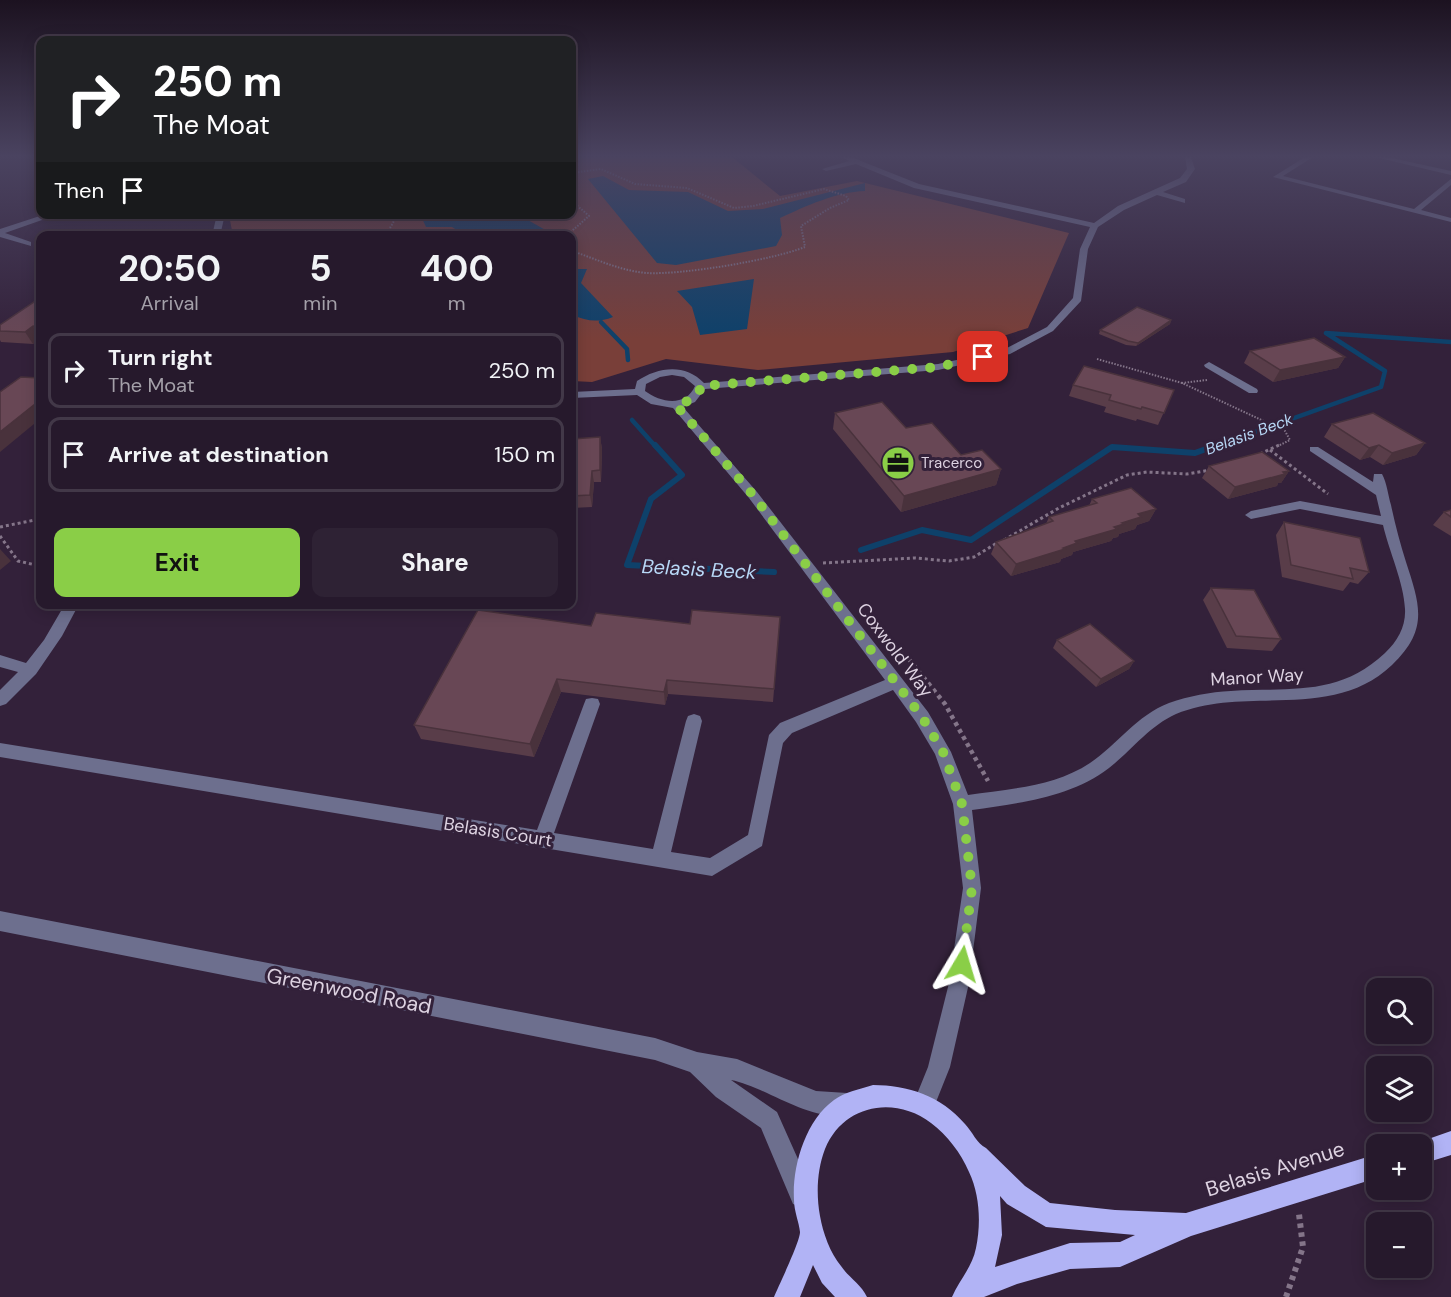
<!DOCTYPE html>
<html lang="en">
<head>
<meta charset="utf-8">
<style>
  :root { --surface:#26192c; --page:#2e2234; --text:#f1f3f6; --muted:#a4a0a9; --line:#423848; --accent:#8ace47 }
  body { margin:0; font-family:"DM Sans",sans-serif; background:var(--page); color:var(--text); height:100vh; display:flex; flex-direction:column; font-size:22px; white-space:nowrap }
  * { box-sizing:border-box; margin:0 }
  p { font-size:20px; color:var(--muted) }
  .icon { flex:none; width:33px; height:33px; fill:none; stroke:currentColor; stroke-width:2; stroke-linecap:round; stroke-linejoin:round }
  .map { position:relative; flex:1; overflow:hidden }
  .details { position:absolute; left:36px; top:231px; width:540px; height:378px; display:flex; flex-direction:column; background:var(--surface); border-radius:12px; box-shadow:0 3px 15px #0003,0 0 0 2px var(--line) }
  .details>* { flex:none }
  .hud { position:absolute; left:36px; top:36px; width:540px; height:183px; border-radius:12px; box-shadow:0 3px 15px #0003,0 0 0 2px var(--line); background:#202124; color:#fff; overflow:hidden }
  .tools { position:absolute; left:1366px; top:978px; display:grid; gap:12px }
  .tools a { display:grid; place-items:center; width:66px; height:66px; border-radius:12px; background:var(--surface); box-shadow:0 3px 15px #0003,0 0 0 2px var(--line); font-size:30px }
  .pin { position:absolute; display:grid; place-items:center; width:51px; height:51px; color:#fff; margin:-26px; border-radius:12px; box-shadow:0 3px 9px #0006 }
  .me { position:absolute; width:66px; margin:-33px; rotate:7deg; stroke-linejoin:round; filter:drop-shadow(0 0 4px #0008) }
  .turn { display:flex; align-items:center; gap:21px; height:126px; padding:0 18px; font-size:27px }
  .turn .icon { width:78px; height:78px; stroke-width:2.5 }
  .turn b { display:block; font-size:42px; line-height:51px }
  .then { display:flex; align-items:center; height:57px; padding:0 18px; background:#0003; gap:12px; font-size:22px }
  .eta { display:flex; justify-content:space-evenly; align-items:center; height:102px; text-align:center }
  .eta b { font-size:36px; font-weight:700; line-height:42px }
  .action { display:flex; gap:12px; margin-top:auto; padding:12px 18px }
  .action a { flex:1; height:69px; border-radius:12px; background:var(--accent); color:#111; font-size:24px; font-weight:700; line-height:69px; text-align:center }
  .action a+a { background:var(--page); color:var(--text) }
  ul { padding:0; list-style:none }
  li { display:flex; align-items:center; gap:18px; height:75px; margin:0 12px 9px; padding:0 6px; border:3px solid var(--line); border-radius:12px }
  li div { flex:1 }
  li b { display:block; font-size:22px }
  li em { font-style:normal }
  .map>svg:first-child { display:block }
  .green { fill:#793f39 }
  .water { fill:#0e416a }
  .lines { fill:none; stroke-linecap:round; stroke-linejoin:round }
  .stream-far1 { stroke:#0e416a; stroke-width:4.5 }
  .stream { stroke:#0e416a; stroke-width:6 }
  .path-far3 { stroke:#847589; stroke-width:2; stroke-dasharray:1.5 1.5; stroke-linecap:butt }
  .path-far2 { stroke:#847589; stroke-width:3; stroke-dasharray:3 3; stroke-linecap:butt }
  .path-far1 { stroke:#847589; stroke-width:4.5; stroke-dasharray:4 4; stroke-linecap:butt }
  .path { stroke:#847589; stroke-width:6; stroke-dasharray:4.5 4.5; stroke-linecap:butt }
  .minor { fill:#6d6f8e; fill-rule:evenodd }
  .major { fill:#b1b3f5; fill-rule:evenodd }
  .wall { fill:#593d49 }
  .shaded-wall { fill:#49323c }
  .building { fill:#684755; stroke:#49323c; stroke-width:1.5 }
  .route { stroke:#8ace47; stroke-width:10; stroke-dasharray:0 18 }
  .labels { text-anchor:middle; dominant-baseline:central; stroke-width:6; stroke-linejoin:round; paint-order:stroke }
  .far-poi-label { font-size:15px; fill:#ddd2e1; stroke:#33213a; text-anchor:start }
  .far-water-label { font-size:16px; font-style:italic; fill:#b8d8f7; stroke:#33213a }
  .street-label { font-size:18px; fill:#ddd2e1; stroke:#33213a }
  .water-label { font-size:20px; font-style:italic; fill:#b8d8f7; stroke:#33213a }
  .near-street-label { font-size:21px; fill:#ddd2e1; stroke:#33213a }
</style>
</head>
<body>
<div class="map">
<svg width="1451" height="1297" viewBox="0 0 1451 1297">
  <rect width="100%" height="100%" fill="#33213a"/>
  <path class="green" d="M572 157H732L780 196 857 181 1069 233 1028 328 953 352 758 370 666 359 592 382 572 381V236H233L230 220 241 214H572Z"/>
  <g class="water">
    <path d="M603 176 629 190 688 192 728 211 763 209 865 183V191C836 192 806 206 780 218L782 235 776 246 676 265 657 263 588 179Z"/>
    <path d="M424 214 519 215 549 232 545 236 465 235 452 227H426L421 216Z"/>
    <path d="M572 269H587L581 283 613 317C597 323 587 321 572 315Z"/>
    <path d="M754 279 747 329 700 335 692 307 677 291Z"/>
  </g>
  <g class="lines">
    <g class="stream-far1">
      <path d="M601 322 627 349 628 360"/>
      <path d="M632 420 656 447"/>
      <path d="M1213 447 1381 387 1385 371 1326 333 1451 342"/>
    </g>
    <g class="stream">
      <path d="M655 445 682 475 651 499 627 565 774 572"/>
      <path d="M861 550 922 530 971 540 1112 447 1195 453 1217 445"/>
    </g>
    <g class="path-far3">
      <path d="M572 173 601 169 635 184 687 188 734 208 753 206 824 189 846 196 849 200 830 208 801 226 805 247C772 260 682 275 647 273 621 271 596 259 572 251"/>
      <path d="M390 228 398 214"/>
      <path d="M566 236 589 216 572 201"/>
      <path d="M1097 359 1182 383"/>
      <path d="M1207 380 1182 383 1285 431 1290 440 1276 447"/>
    </g>
    <g class="path-far2">
      <path d="M1270 450 1328 494"/>
      <path d="M1260 454 1279 445"/>
      <path d="M0 527 40 519"/>
      <path d="M0 536 18 561 40 566"/>
      <path d="M1004 540 1059 508 1127 475 1147 472 1187 474 1210 470"/>
      <path d="M823 563 915 558 949 561 974 557 997 543"/>
      <path d="M887 639 909 659"/>
    </g>
    <path class="path-far1" d="M908 658 945 704 988 781"/>
    <path class="path" d="M1286 1297 1303 1247 1299 1214"/>
    <g class="minor">
      <path d="M842 157H851L919 184 1094 223 1118 206 1180 178 1187 169 1185 157H1191L1195 169 1186 182 1163 192 1185 199V203L1157 195 1124 210 1098 227 1088 249 1081 301 1053 331 1010 354 938 370 705 389 695 402 683 407 757 492 928 712 951 752 968 795C1008 789 1054 787 1090 763 1117 745 1137 715 1169 703 1189 696 1210 692 1231 691 1291 687 1338 697 1385 653 1398 641 1406 626 1405 609 1404 583 1389 551 1383 525L1300 509 1251 519 1245 515 1251 511 1300 501 1381 516 1376 495 1310 451V447H1318L1373 482 1374 474H1382C1387 483 1388 495 1391 505 1395 524 1400 543 1406 562 1420 605 1429 630 1392 665 1332 722 1246 685 1176 714 1149 726 1131 751 1109 768 1070 798 1018 803 972 810L981 888 969 983 950 1067 932 1112 924 1115 916 1112 913 1104 928 1067 949 983 963 888 953 804 935 754 916 722 893 690 792 733 783 743 762 846 712 876 0 757V743L537 830 584 704 586 699 592 698 598 699 600 704 554 833 653 849 686 721 688 716 694 714 700 716 702 721 671 852 710 858 748 835 769 735 780 723 885 680 749 498 673 408 651 404 637 395 572 398V392L635 389 637 381C658 367 685 363 704 383L938 364 1003 350 1047 327 1073 298 1080 249 1090 227 914 188 856 164 826 171 822 169 849 161ZM672 375 684 377 695 386C686 407 661 403 645 391L646 384 660 377Z"/>
      <path d="M1305 157H1313L1283 176 1414 209 1451 179V185L1421 210 1451 218V222L1273 177Z"/>
      <path d="M1375 157H1387L1451 171V175Z"/>
      <path d="M46 214H59L5 233 31 242V246L0 237V229Z"/>
      <path d="M217 214H225L220 236H212Z"/>
      <path d="M1209 362 1257 389 1258 391 1257 393H1249L1205 367 1204 365Z"/>
      <path d="M65 604H79L62 636 36 674 6 704 0 706V690L18 672 0 667V655L26 663 44 640Z"/>
      <path d="M0 911 655 1038 697 1052 737 1059 816 1091 847 1093 855 1096 858 1104 855 1112C816 1128 768 1087 731 1080L777 1112 814 1195 811 1204 802 1207 793 1204 761 1128 716 1097 690 1072 655 1060 0 931Z"/>
    </g>
    <g class="major">
      <path d="M873 1085C908 1085 941 1096 965 1124 972 1131 977 1144 986 1148L1025 1186 1050 1203 1115 1210 1186 1213 1377 1154V1178L1191 1236 1120 1267 1070 1269 1017 1284 984 1297H952C959 1280 972 1268 976 1248 981 1224 980 1195 969 1172 961 1153 947 1135 931 1123 894 1095 843 1105 825 1149 817 1170 816 1194 820 1216 823 1233 830 1253 841 1266 849 1278 861 1284 867 1297H835L822 1283 813 1265 800 1297H774C779 1285 800 1242 800 1232 799 1222 794 1211 794 1200 792 1167 805 1121 834 1100 845 1092 860 1089 873 1085ZM1000 1196 1007 1204 1046 1227 1135 1235 1120 1242 1070 1243 995 1267 1002 1235Z"/>
      <path d="M1451 1131V1155L1422 1164V1144H1414Z"/>
    </g>
  </g>
  <g class="wall">
    <path d="M40 298V338L33 344 1 342 0 340V325Z"/>
    <path d="M1171 320 1170 324 1136 346 1126 345 1099 334 1100 330Z"/>
    <path d="M1250 351 1345 357 1338 368 1273 382 1244 363Z"/>
    <path d="M1073 385 1174 390 1158 425 1137 419 1136 421 1104 412 1106 407 1069 396Z"/>
    <path d="M835 413 906 428 961 455 1001 469 996 485 901 512 833 429Z"/>
    <path d="M1332 424 1425 443 1416 455 1383 465 1370 457 1360 460 1324 437Z"/>
    <path d="M600 437 602 449 601 482H594L592 507 572 508V439Z"/>
    <path d="M1209 466 1289 471 1281 483H1278L1277 486 1228 499 1202 478Z"/>
    <path d="M1092 499 1156 509 1149 521 1137 525 1135 529 1119 534 1118 537 1113 538 1111 541 1073 552 1072 555 1061 559 1060 562 1011 576 991 554 996 542 1046 524 1049 517 1089 506Z"/>
    <path d="M1451 510V536L1433 525 1444 512Z"/>
    <path d="M1284 522 1369 572 1358 584 1350 582 1343 591 1282 577 1276 535Z"/>
    <path d="M1211 588 1281 639 1272 651 1227 648 1203 600Z"/>
    <path d="M780 617 773 702 668 694 665 705 561 692 534 757 421 739 414 725 591 626 690 624Z"/>
    <path d="M1057 640 1134 661 1129 669 1096 687 1053 648Z"/>
  </g>
  <g class="shaded-wall">
    <path d="M1171 320 1170 324 1136 346 1138 343Z"/>
    <path d="M33 326 40 338 33 344 25 332Z"/>
    <path d="M1345 357 1338 368 1273 382 1280 370Z"/>
    <path d="M40 400V419L0 452V432Z"/>
    <path d="M600 437 602 449 601 482 600 470Z"/>
    <path d="M1425 443 1416 455 1383 465 1392 453Z"/>
    <path d="M1379 445 1370 457 1360 460 1369 448Z"/>
    <path d="M1001 469 996 485 901 512 904 496Z"/>
    <path d="M592 471 594 482 592 507 590 495Z"/>
    <path d="M1289 471 1281 483H1278L1277 486 1228 499 1235 487Z"/>
    <path d="M1156 509 1149 521 1137 525 1135 529 1119 534 1118 537 1113 538 1111 541 1073 552 1072 555 1061 559 1060 562 1011 576 1016 564 1063 548 1075 541 1114 527 1138 514Z"/>
    <path d="M0 549 11 561 0 570Z"/>
    <path d="M1134 661 1129 669 1096 687 1101 679Z"/>
    <path d="M557 679 561 692 534 757 530 744Z"/>
    <path d="M667 680 668 694 665 705 664 692Z"/>
  </g>
  <g class="building">
    <path d="M40 298V325L38 327 33 326 25 332 0 331V325Z"/>
    <path d="M1137 307 1171 320 1138 343 1128 341 1100 330Z"/>
    <path d="M1314 338 1345 357 1280 370 1250 351Z"/>
    <path d="M1084 366 1174 390 1164 413 1142 407 1141 409 1109 400 1111 395 1073 385Z"/>
    <path d="M21 377 40 378V400L0 432V392Z"/>
    <path d="M882 402 906 428 932 423 961 455 982 450 1001 469 904 496 835 413Z"/>
    <path d="M1373 413 1425 443 1392 453 1379 445 1369 448 1332 424Z"/>
    <path d="M600 437V470L592 471 590 495 572 496V439Z"/>
    <path d="M1262 452 1289 471 1283 472 1285 474 1235 487 1209 466Z"/>
    <path d="M1131 488 1156 509 1138 514 1141 517 1122 523 1124 524 1114 527 1117 529 1075 541 1077 543 1063 548 1065 549 1016 564 996 542 1053 521 1049 517 1097 503 1092 499Z"/>
    <path d="M1451 510V517L1444 512Z"/>
    <path d="M1284 522 1360 538 1369 572 1350 568 1353 579 1291 565Z"/>
    <path d="M1211 588 1254 590 1281 639 1236 636Z"/>
    <path d="M478 610 591 626 596 613 690 624 692 610 780 617 774 689 667 680 664 692 557 679 530 744 414 725Z"/>
    <path d="M1090 624 1134 661 1101 679 1057 640Z"/>
  </g>
  <linearGradient id="sky" x2="0" y2="1"><stop stop-color="#1c1220"/><stop offset="0.46" stop-color="#4a4360"/><stop offset="1" stop-color="#4a4360" stop-opacity="0"/></linearGradient>
  <rect width="1451" height="339" fill="url(#sky)"/>
  <g class="lines">
    <path class="route" d="M962 964 972 888 962 804 943 752 922 717 753 495 676 405C688 401 698 399 701 386L938 367 983 357"/>
  </g>
  <defs>
    <symbol id="office-disc" viewBox="-11 -11 22 22"><circle r="9.5" fill="#8ace47" stroke="#33213a"/><path d="M-6-3h4V-5.5h4V-3h4V5H-6ZM-1-4.5V-3h2v-1.5ZM-6 0V1H6V0Z" fill="#111"/></symbol>
  </defs>
  <g fill-rule="evenodd">
    <use href="#office-disc" x="879" y="444" width="38" height="38"/>
  </g>
  <g class="labels">
    <g class="far-poi-label">
      <text x="921" y="463">Tracerco</text>
    </g>
    <g class="far-water-label">
      <text transform="translate(1249 434) rotate(-20)">Belasis Beck</text>
    </g>
    <g class="street-label">
      <text transform="translate(895 650) rotate(53)">Coxwold Way</text>
      <text transform="translate(1257 677) rotate(-3)">Manor Way</text>
      <text transform="translate(498 832) rotate(9)">Belasis Court</text>
    </g>
    <g class="water-label">
      <text transform="translate(699 569) rotate(3)">Belasis Beck</text>
    </g>
    <g class="near-street-label">
      <text transform="translate(349 991) rotate(11)">Greenwood Road</text>
      <text transform="translate(1275 1169) rotate(-17)">Belasis Avenue</text>
    </g>
  </g>
</svg>
<div class="tools">
<a><svg class="icon" aria-label="search" viewBox="0 0 24 24"><circle cx="10" cy="10" r="6"/><path d="M15 15l6 6"/></svg></a>
<a><svg class="icon" aria-label="layers" viewBox="0 0 24 24"><path d="M12 4l9 5-9 5-9-5zM3 14l9 5 9-5"/></svg></a>
<a>+</a>
<a>−</a>
</div>
<div class="pin" style="left:983px;top:357px;background:#d93025"><svg class="icon" aria-label="arrive" viewBox="0 0 24 24"><path d="M6 21V4h12l-3 4 3 4H6"/></svg></div>
<svg class="me" style="left:962px;top:964px" viewBox="-20 -20 40 40"><path d="M0-17L14 15 0 8-14 15z" fill="#8ace47" stroke="#fff" stroke-width="4"/></svg>
<div class="hud">
<div class="turn"><svg class="icon" aria-label="right" viewBox="0 0 24 24"><path d="M7 20v-9h11M14 6l5 5-5 5"/></svg><div><b>250 m</b>The Moat</div></div>
<div class="then">Then<svg class="icon" aria-label="arrive" viewBox="0 0 24 24"><path d="M6 21V4h12l-3 4 3 4H6"/></svg></div>
</div>
<section class="details">
<div class="eta">
<div><b>20:50</b><p>Arrival</p></div>
<div><b>5</b><p>min</p></div>
<div><b>400</b><p>m</p></div>
</div>
<ul>
<li><svg class="icon" aria-label="right" viewBox="0 0 24 24"><path d="M7 20v-9h11M14 6l5 5-5 5"/></svg><div><b>Turn right</b><p>The Moat</p></div><em>250 m</em></li>
<li><svg class="icon" aria-label="arrive" viewBox="0 0 24 24"><path d="M6 21V4h12l-3 4 3 4H6"/></svg><div><b>Arrive at destination</b></div><em>150 m</em></li>
</ul>
<div class="action"><a>Exit</a><a>Share</a></div>
</section>
</div>
</body>
</html>
